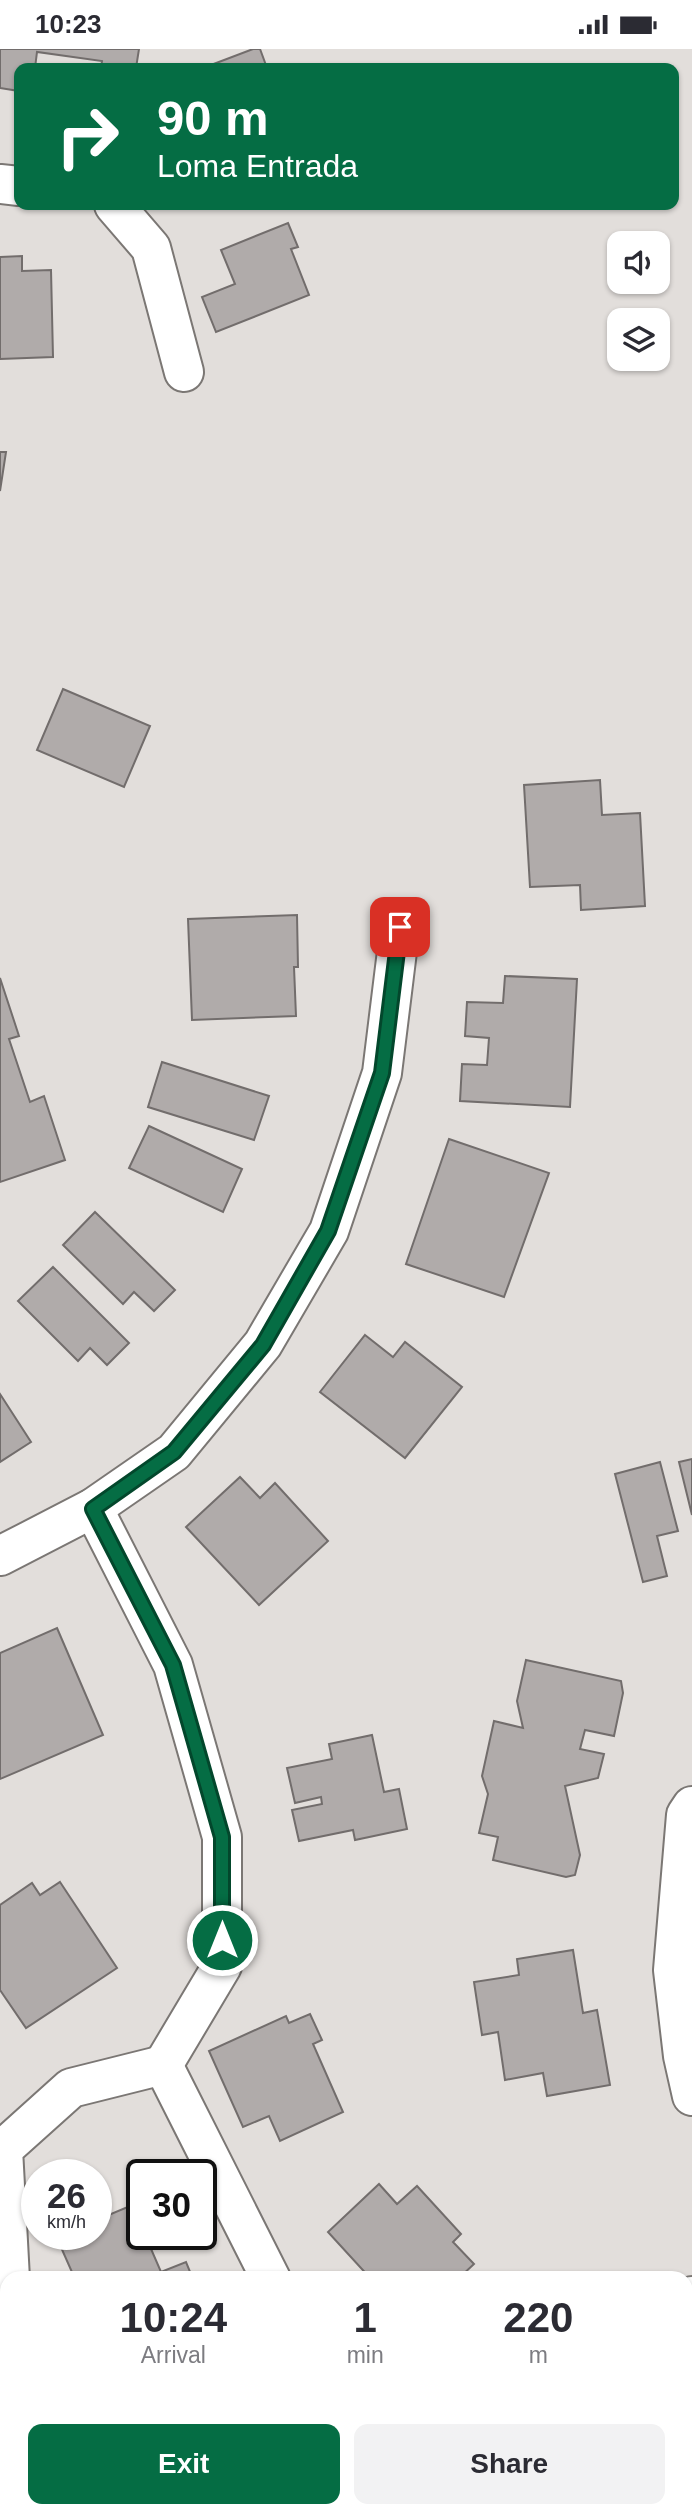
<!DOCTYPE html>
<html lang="en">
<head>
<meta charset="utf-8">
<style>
  :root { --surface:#fff; --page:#f2f2f3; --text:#2b2b33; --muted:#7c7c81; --accent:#056d44 }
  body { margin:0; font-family:Arial,sans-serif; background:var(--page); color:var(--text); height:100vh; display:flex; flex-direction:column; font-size:26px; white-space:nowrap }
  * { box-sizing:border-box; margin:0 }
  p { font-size:23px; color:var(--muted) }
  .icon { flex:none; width:38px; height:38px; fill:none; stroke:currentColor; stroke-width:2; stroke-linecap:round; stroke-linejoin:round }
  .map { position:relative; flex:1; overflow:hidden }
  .sheet { position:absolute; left:0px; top:2222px; width:693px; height:247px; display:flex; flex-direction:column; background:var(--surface); border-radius:21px 21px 0 0; box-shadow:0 2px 5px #0004 }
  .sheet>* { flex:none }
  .top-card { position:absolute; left:14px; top:14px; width:665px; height:147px; border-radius:14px; box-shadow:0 2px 5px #0004; background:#056d44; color:#fff; overflow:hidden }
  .fabs { position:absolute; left:607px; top:182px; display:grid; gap:14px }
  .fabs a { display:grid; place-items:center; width:63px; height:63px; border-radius:14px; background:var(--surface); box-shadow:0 2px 5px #0004; font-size:35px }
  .speed { position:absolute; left:21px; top:2110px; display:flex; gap:14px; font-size:35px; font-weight:700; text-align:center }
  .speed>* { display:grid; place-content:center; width:91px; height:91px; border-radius:50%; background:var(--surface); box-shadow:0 2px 5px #0004; line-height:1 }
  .speed small { font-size:18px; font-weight:400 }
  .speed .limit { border:4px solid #111; border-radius:10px; background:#fff; color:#111 }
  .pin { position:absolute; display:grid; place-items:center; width:60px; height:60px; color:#fff; margin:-30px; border-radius:14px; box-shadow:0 4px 10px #0006 }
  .me { position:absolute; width:77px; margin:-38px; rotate:0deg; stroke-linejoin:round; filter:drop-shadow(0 0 5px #0008) }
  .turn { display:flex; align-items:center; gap:24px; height:147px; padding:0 28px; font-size:32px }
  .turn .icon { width:91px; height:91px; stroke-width:2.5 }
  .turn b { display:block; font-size:49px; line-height:60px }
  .eta { display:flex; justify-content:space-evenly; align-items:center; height:119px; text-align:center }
  .eta b { font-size:42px; font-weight:700; line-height:49px }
  .action { display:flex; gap:14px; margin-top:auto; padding:14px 28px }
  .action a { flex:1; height:80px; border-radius:14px; background:var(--accent); color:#fff; font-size:28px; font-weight:700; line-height:80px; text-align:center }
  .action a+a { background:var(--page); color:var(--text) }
  .status { display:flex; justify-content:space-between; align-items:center; height:49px; padding:0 35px; background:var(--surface); direction:ltr }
  .status svg { height:19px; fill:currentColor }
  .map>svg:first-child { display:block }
  .building { fill:#b0abaa; stroke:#726d6c; stroke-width:2 }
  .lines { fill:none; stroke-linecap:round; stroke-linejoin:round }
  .minor-casing { stroke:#7b7774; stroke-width:42 }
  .path { stroke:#9a9795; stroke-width:4.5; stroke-dasharray:3.5 3.5; stroke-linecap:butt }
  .minor { stroke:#fff; stroke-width:38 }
  .route-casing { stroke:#03472c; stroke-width:18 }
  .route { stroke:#056d44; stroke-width:12 }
</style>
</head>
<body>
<div class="status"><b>10:23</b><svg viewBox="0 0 49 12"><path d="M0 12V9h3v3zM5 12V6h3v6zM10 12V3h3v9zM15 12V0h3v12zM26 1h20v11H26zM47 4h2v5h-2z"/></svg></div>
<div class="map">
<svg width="692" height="2468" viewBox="0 0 692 2468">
  <rect width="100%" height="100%" fill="#e2dedb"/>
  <g class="building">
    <path d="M0 0H139L136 19H101L102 12 37 3 35 19H19V42L0 39Z"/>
    <path d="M253 0H260L267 19H203Z"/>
    <path d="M288 174 298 198 291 200 309 246 216 283 202 248 235 235 221 201Z"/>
    <path d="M22 207V222L51 221 53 308 0 310V208Z"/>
    <path d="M0 403H6L0 442Z"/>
    <path d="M63 640 150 677 124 738 37 701Z"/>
    <path d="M600 731 602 766 640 764 645 857 581 861 580 836 530 838 524 736Z"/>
    <path d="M297 866 298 918H294L296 967 192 971 188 870Z"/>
    <path d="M505 927 577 930 570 1058 460 1052 462 1015 487 1016 489 989 465 987 467 953 503 954Z"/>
    <path d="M0 929 19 987 9 990 30 1053 44 1047 65 1111 0 1133Z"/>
    <path d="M162 1013 269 1047 254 1091 148 1058Z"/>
    <path d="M149 1077 242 1120 223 1163 129 1119Z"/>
    <path d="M449 1090 549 1124 504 1248 406 1215Z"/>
    <path d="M95 1163 175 1241 154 1262 134 1243 123 1255 63 1196Z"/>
    <path d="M53 1218 129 1294 107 1316 90 1299 78 1312 18 1252Z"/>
    <path d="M365 1286 393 1308 405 1293 462 1338 405 1409 320 1343Z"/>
    <path d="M0 1345 31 1393 0 1413Z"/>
    <path d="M692 1410V1466L679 1413Z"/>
    <path d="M660 1413 678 1482 657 1487 667 1527 643 1533 615 1425Z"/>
    <path d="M240 1428 260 1449 275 1434 328 1492 259 1556 186 1478Z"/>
    <path d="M57 1579 103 1686 0 1730V1604Z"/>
    <path d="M526 1611 621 1632 623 1644 614 1687 585 1681 580 1700 604 1705 598 1729 565 1737 580 1806 575 1826 566 1828 493 1811 498 1788 479 1784 488 1745 482 1727 494 1672 523 1679 517 1652Z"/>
    <path d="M372 1686 384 1743 399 1740 407 1780 355 1791 353 1781 299 1792 292 1761 322 1755 321 1748 295 1754 287 1719 332 1710 329 1695Z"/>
    <path d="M60 1833 117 1919 26 1979 0 1941V1856L32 1834 40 1846Z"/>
    <path d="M573 1901 583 1964 597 1961 610 2036 547 2047 543 2024 505 2031 498 1983 482 1986 474 1933 519 1926 517 1910Z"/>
    <path d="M310 1965 322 1991 313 1995 343 2063 280 2092 269 2067 243 2078 209 2002 286 1967 289 1974Z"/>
    <path d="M379 2135 397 2155 417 2137 461 2185 453 2193 474 2215 458 2230H371L328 2183Z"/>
    <path d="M142 2152V2186H164L148 2193 161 2223 186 2213 193 2230H75L56 2187 96 2186V2169L103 2166 104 2168Z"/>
    <path d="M686 2371 692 2374V2468H638L640 2462H686Z"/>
    <path d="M179 2462H279L280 2468H180Z"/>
    <path d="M420 2462H484L483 2468H419Z"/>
  </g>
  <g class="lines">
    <defs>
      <g id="minor">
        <path d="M0 135 19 137"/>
        <path d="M114 156 151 199 184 323"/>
        <path d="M93 1459 173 1616 222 1788V1917L163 2016"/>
        <path d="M0 1507 93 1459 174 1403 263 1295 329 1182 382 1024 400 878"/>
        <path d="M692 1757 686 1766 673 1921 683 2007 692 2047"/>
        <path d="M163 2016 271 2230"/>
        <path d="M10 2230 3 2100 71 2039 163 2016"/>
        <path d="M686 2251 692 2247"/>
        <path d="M51 2462V2468"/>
      </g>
    </defs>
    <use href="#minor" class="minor-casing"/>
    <path class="path" d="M0 2404 5 2418 4 2464 7 2468"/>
    <use href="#minor" class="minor"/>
  </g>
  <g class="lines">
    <defs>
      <path id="route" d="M222 1891V1788L173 1616 93 1460 174 1403 263 1296 328 1182 382 1024 400 878"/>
    </defs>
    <use href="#route" class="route-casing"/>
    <use href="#route" class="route"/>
  </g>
</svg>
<div class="fabs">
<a><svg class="icon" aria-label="sound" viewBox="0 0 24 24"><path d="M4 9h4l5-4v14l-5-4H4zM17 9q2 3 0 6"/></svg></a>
<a><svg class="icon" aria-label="layers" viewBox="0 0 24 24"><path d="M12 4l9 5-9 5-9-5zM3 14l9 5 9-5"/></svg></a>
</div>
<div class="speed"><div>26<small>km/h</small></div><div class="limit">30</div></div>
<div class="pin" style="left:400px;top:878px;background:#d93025"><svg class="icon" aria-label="arrive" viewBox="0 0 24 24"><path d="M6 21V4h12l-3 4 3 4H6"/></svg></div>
<svg class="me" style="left:222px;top:1891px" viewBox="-20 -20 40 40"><circle r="17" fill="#056d44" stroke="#fff" stroke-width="3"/><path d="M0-11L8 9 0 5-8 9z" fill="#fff"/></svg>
<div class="top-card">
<div class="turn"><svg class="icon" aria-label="right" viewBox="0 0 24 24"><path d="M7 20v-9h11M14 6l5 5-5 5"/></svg><div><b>90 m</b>Loma Entrada</div></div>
</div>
<section class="sheet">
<div class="eta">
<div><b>10:24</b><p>Arrival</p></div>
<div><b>1</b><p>min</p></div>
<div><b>220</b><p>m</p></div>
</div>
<div class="action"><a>Exit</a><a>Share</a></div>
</section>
</div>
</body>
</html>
